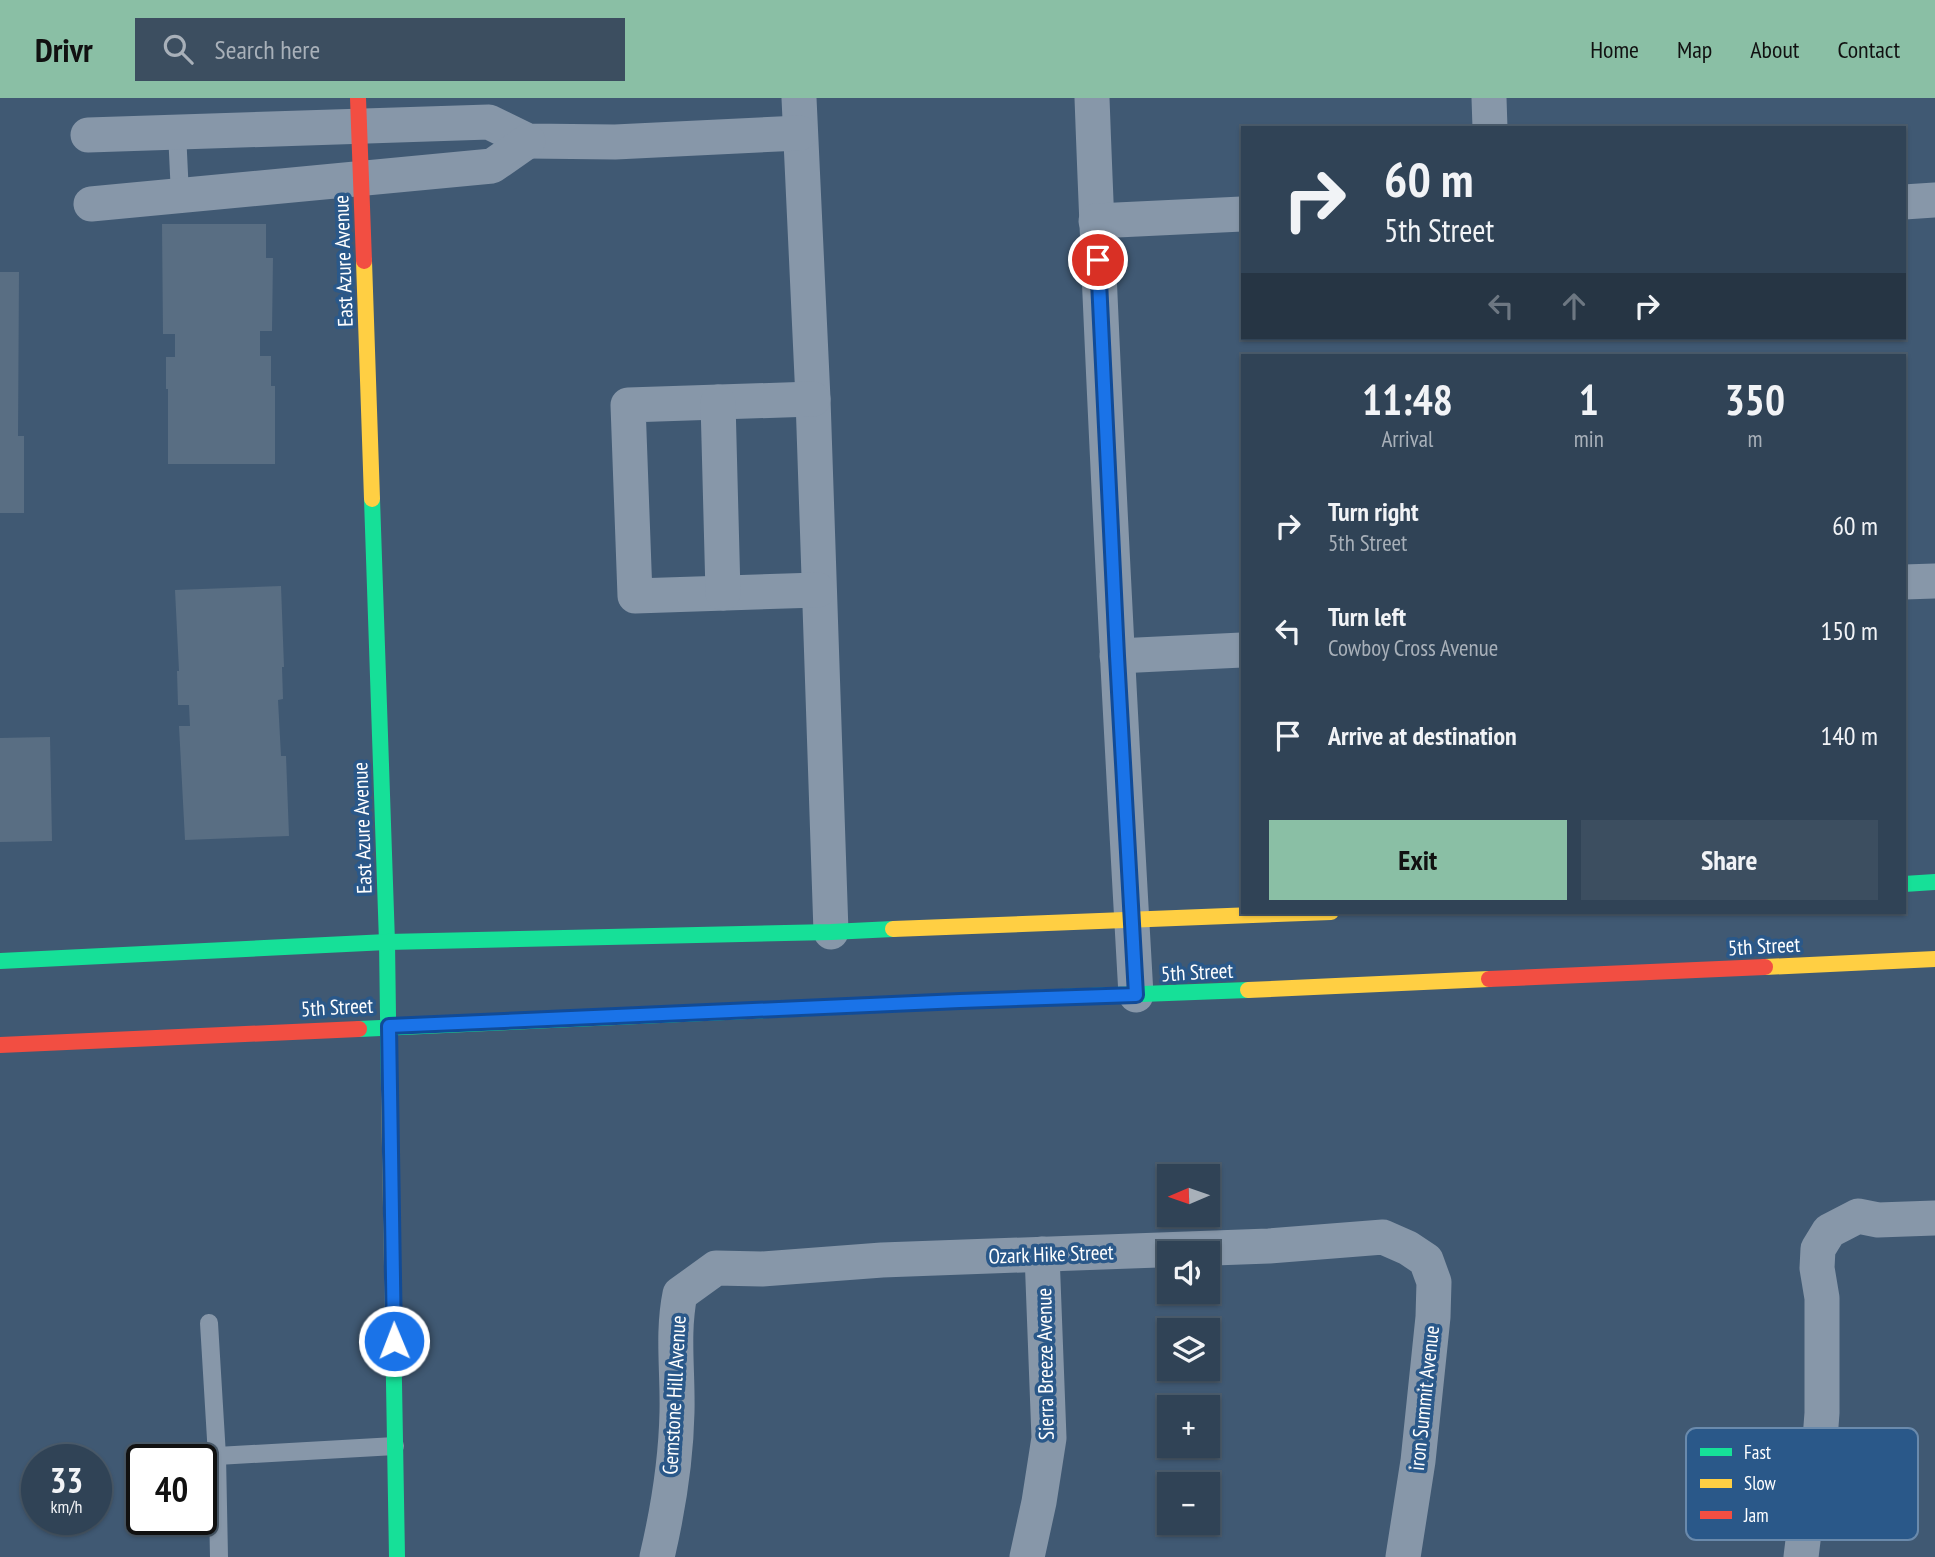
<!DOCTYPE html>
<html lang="en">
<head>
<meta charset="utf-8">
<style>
  :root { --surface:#304356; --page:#3c4e60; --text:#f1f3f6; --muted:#a8b0b9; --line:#4b5c6c; --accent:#8abfa5 }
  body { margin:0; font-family:"PT Sans Narrow",sans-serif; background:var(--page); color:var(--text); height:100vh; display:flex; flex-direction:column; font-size:26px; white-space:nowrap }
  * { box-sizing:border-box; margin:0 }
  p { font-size:23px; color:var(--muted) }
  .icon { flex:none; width:38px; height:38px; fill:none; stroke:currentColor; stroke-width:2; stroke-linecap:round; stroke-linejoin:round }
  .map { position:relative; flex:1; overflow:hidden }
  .panel { position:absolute; left:1241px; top:256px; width:665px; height:560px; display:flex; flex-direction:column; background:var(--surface); border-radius:0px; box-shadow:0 2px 5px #0004,0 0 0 2px var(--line) }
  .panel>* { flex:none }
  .hud { position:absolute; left:1241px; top:28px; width:665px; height:214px; border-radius:0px; box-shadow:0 2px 5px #0004,0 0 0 2px var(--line); background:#304356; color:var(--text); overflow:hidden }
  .needle { width:46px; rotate:268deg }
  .tools { position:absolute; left:1157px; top:1066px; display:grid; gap:14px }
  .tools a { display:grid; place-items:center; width:63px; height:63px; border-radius:0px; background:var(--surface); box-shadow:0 2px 5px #0004,0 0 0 2px var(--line); font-size:35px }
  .speed { position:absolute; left:21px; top:1346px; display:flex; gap:14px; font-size:35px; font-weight:700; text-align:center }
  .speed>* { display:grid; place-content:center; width:91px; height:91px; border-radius:50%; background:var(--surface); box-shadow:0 2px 5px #0004,0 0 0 2px var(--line); line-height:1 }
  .speed small { font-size:18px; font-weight:400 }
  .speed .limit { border:4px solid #111; border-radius:10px; background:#fff; color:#111 }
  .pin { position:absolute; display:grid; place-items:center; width:60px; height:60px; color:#fff; margin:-30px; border:4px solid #fff; border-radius:50%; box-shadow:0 2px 7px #0007 }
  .me { position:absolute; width:77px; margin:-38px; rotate:359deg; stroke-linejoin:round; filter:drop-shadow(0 0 5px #0008) }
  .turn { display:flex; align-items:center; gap:24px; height:147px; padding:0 28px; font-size:32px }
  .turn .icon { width:91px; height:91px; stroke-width:2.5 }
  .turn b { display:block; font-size:49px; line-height:60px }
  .lanes { display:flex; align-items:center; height:66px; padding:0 28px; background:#0003; justify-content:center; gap:35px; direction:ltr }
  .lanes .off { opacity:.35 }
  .eta { display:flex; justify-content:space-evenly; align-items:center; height:119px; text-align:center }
  .eta b { font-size:42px; font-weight:700; line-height:49px }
  .primary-button { display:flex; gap:14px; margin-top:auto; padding:14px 28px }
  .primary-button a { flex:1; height:80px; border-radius:0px; background:var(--accent); color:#111; font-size:28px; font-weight:700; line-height:80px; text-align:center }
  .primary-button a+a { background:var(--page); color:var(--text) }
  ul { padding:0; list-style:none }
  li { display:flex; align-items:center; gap:21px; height:105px; padding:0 28px }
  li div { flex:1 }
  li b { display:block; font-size:26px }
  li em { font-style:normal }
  header { display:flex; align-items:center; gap:42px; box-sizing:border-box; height:98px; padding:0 35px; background:var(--accent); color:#111 }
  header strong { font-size:33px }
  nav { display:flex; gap:38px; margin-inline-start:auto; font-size:24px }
  .search { width:490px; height:63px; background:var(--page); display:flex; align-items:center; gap:18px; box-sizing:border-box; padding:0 24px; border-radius:0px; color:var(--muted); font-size:26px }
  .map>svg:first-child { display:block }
  .building { fill:#596e83 }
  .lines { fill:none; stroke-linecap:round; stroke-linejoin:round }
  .lane { stroke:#8797a9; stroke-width:18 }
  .street { stroke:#8797a9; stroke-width:35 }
  .fast { stroke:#16e098; stroke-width:16 }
  .slow { stroke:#ffcf43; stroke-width:16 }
  .jam { stroke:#f24e42; stroke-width:16 }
  .route-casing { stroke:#114b97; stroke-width:18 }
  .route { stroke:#1a73e8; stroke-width:12 }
  .labels { text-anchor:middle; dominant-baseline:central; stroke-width:7; stroke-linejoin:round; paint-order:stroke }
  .street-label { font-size:21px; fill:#fff; stroke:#2a5889 }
  .key { fill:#2a5889; stroke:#6a8aac; stroke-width:2 }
  .key-label { font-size:19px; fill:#fff }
</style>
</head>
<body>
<header>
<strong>Drivr</strong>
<div class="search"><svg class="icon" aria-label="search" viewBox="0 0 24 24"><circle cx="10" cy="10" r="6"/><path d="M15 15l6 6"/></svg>Search here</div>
<nav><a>Home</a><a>Map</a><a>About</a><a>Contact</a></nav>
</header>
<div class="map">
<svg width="1935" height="1459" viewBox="0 0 1935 1459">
  <rect width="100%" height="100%" fill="#405973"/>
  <g class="building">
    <path d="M162 126H266V160H273L272 233H260V258H271V288H275V366H168V291H166V259H175V236H163Z"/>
    <path d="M0 174H19L18 338H24V415H0Z"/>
    <path d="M281 488 284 569H282L283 601 278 602 281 658H286L289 738 185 742 179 628H190L189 607H178L177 573H179L175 492Z"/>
    <path d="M50 639 52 743 0 744V640Z"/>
  </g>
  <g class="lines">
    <g class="lane">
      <path d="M177 34 180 97"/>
      <path d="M209 1225 217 1358"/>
      <path d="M219 1459 217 1358 395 1348"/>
    </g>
    <g class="street">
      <path d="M799 0 813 301 831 834"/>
      <path d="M1092 0C1103 299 1119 598 1136 897"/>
      <path d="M1489 0 1490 30"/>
      <path d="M88 37 489 24 528 43 615 44 800 35"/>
      <path d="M1904 104 1935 102"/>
      <path d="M91 106 492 68 528 43"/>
      <path d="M1096 123 1242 116"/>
      <path d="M813 301 628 307 635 498 818 492"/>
      <path d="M718 304 723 495"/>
      <path d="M1904 484 1935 483"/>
      <path d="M1117 558 1242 552"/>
      <path d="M657 1459C668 1412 676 1363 677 1314 678 1274 672 1235 680 1196L716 1170 762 1171 882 1162 1269 1148 1383 1139 1408 1150 1426 1162 1434 1184 1433 1219 1418 1363 1403 1459"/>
      <path d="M1027 1459 1039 1404 1049 1340 1042 1156"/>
      <path d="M1801 1459 1806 1418 1818 1367 1822 1315V1200L1817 1170 1818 1151 1829 1133 1858 1118 1878 1122 1935 1120"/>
    </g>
    <g class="fast">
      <path d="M372 401 387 844 389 991"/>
      <path d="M1904 786 1935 784"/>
      <path d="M0 863 387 844 831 834 893 831"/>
      <path d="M359 931 960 903 1248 892"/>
      <path d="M393 1227 397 1459"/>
    </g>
    <g class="slow">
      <path d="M364 163 372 401"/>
      <path d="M893 831 1331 814"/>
      <path d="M1765 869 1935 861"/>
      <path d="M1248 892 1489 881"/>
      <path d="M389 991 393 1227"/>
    </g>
    <g class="jam">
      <path d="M358 0 364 163"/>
      <path d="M1489 881 1765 869"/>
      <path d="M0 947 359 931"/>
    </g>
  </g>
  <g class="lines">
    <defs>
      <path id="route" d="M394 1243 389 928 960 903 1136 897 1117 558 1098 162"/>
    </defs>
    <use href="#route" class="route-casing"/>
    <use href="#route" class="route"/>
  </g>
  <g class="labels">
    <g class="street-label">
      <text transform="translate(343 163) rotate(-92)">East Azure Avenue</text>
      <text transform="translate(362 730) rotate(-92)">East Azure Avenue</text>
      <text transform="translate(1764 848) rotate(-3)">5th Street</text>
      <text transform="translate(1197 874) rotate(-3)">5th Street</text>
      <text transform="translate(337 909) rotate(-3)">5th Street</text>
      <text transform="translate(1051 1156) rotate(-2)">Ozark Hike Street</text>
      <text transform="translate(1045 1266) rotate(-91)">Sierra Breeze Avenue</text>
      <text transform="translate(674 1297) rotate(-87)">Gemstone Hill Avenue</text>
      <text transform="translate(1424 1300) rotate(-84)">iron Summit Avenue</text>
    </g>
  </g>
  <rect x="1686" y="1330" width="232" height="112" rx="10" class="key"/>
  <rect x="1700" y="1350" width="32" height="8" fill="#16e098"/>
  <rect x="1700" y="1381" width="32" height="9" fill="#ffcf43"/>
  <rect x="1700" y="1413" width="32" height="8" fill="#f24e42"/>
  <g class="key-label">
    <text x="1744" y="1361">Fast</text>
    <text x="1744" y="1392">Slow</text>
    <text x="1744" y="1424">Jam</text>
  </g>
</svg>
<div class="tools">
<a><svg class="needle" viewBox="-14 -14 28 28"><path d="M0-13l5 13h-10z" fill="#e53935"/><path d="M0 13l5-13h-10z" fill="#a8b0b9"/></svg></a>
<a><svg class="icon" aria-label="sound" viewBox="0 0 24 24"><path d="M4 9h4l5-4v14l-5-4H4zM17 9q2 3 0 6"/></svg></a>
<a><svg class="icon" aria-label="layers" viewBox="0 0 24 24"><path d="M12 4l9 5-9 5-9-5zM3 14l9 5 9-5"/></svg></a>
<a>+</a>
<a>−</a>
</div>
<div class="speed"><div>33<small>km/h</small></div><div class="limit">40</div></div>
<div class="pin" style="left:1098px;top:162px;background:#d93025"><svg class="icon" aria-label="arrive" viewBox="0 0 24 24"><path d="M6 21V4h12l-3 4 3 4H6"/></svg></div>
<svg class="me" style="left:394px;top:1243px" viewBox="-20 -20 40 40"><circle r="17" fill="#1a73e8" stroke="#fff" stroke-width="3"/><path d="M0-11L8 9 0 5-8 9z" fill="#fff"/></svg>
<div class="hud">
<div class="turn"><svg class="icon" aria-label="right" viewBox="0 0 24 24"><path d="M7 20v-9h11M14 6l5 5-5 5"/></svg><div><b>60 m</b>5th Street</div></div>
<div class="lanes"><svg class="icon off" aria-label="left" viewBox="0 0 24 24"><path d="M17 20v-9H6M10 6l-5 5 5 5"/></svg><svg class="icon off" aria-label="ahead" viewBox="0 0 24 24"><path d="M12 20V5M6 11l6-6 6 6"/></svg><svg class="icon" aria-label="right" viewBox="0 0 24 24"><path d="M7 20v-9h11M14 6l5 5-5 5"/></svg></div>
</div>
<section class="panel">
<div class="eta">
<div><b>11:48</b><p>Arrival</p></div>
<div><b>1</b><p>min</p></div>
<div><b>350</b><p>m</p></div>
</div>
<ul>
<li><svg class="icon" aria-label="right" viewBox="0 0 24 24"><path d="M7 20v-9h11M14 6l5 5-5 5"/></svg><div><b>Turn right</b><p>5th Street</p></div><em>60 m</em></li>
<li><svg class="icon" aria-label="left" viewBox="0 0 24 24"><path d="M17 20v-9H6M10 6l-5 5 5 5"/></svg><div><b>Turn left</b><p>Cowboy Cross Avenue</p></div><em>150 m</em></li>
<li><svg class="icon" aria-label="arrive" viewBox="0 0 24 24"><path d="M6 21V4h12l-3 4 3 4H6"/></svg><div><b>Arrive at destination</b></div><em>140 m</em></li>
</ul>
<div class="primary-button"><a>Exit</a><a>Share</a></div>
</section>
</div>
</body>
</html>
